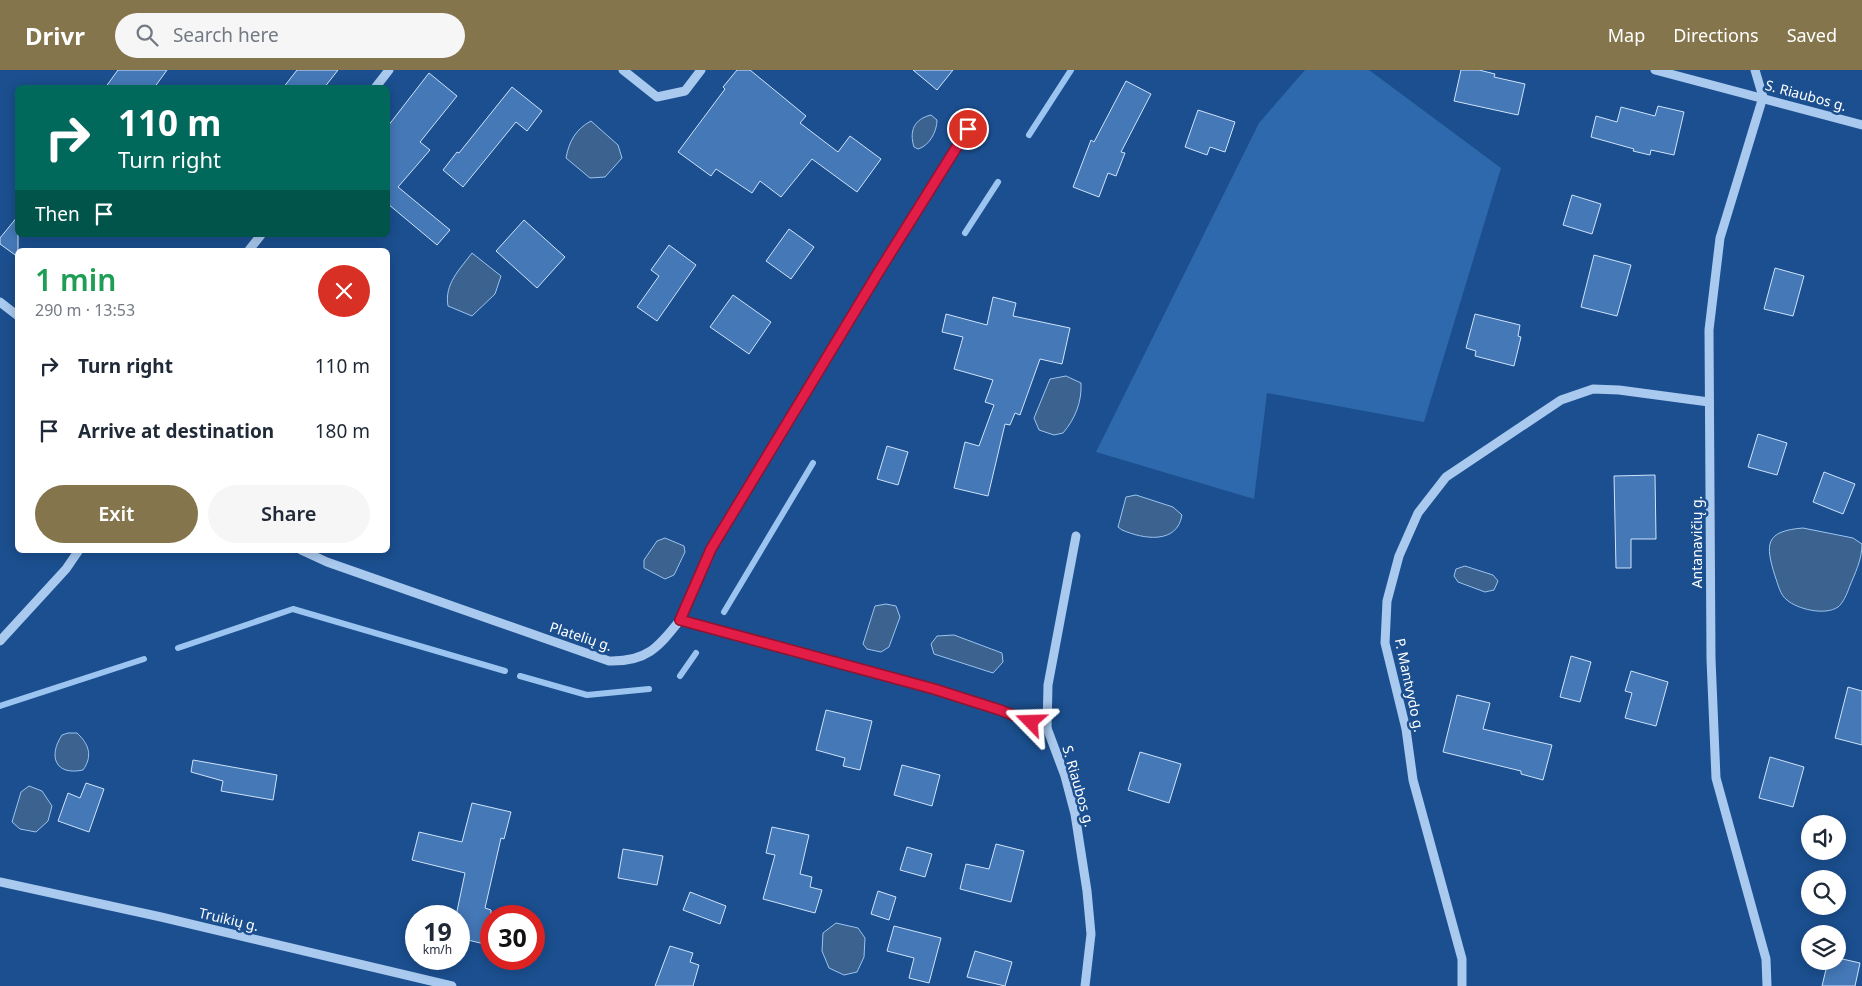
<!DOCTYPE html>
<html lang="en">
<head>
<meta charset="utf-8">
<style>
  :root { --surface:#fff; --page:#f6f6f7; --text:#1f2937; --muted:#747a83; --accent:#84754c }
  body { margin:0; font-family:"Noto Sans",sans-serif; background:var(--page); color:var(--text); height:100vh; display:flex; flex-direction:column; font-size:19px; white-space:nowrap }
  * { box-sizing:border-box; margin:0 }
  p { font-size:16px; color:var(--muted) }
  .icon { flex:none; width:28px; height:28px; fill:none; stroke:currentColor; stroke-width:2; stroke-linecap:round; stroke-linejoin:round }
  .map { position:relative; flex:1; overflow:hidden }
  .sheet { position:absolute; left:15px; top:178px; width:375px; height:305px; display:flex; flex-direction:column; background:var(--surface); border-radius:8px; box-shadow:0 2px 12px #0003 }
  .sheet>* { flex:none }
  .top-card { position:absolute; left:15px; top:15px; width:375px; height:152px; border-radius:8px; box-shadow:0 2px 12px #0003; background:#00695c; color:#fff; overflow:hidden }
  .controls { position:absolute; left:1801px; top:745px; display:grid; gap:10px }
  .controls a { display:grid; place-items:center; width:45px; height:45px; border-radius:50%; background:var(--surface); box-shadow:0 2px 12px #0003; font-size:25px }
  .speed { position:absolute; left:405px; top:835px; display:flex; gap:10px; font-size:25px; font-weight:700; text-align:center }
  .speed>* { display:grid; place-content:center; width:65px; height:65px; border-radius:50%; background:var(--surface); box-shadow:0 2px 12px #0003; line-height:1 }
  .speed small { font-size:12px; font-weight:400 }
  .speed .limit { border:8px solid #d22; background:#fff; color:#111 }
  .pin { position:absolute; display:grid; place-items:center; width:42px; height:42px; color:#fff; margin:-21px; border:2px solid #fff; border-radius:50%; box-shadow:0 1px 5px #0007 }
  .me { position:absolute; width:55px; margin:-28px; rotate:292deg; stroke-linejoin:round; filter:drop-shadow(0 0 4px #0008) }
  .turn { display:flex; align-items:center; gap:18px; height:105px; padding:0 20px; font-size:22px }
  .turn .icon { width:65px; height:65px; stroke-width:2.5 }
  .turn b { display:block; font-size:35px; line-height:42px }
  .then { display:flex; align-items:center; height:48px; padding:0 20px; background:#0003; gap:10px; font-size:19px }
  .round { display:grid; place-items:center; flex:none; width:52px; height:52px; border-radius:26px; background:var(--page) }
  .summary { display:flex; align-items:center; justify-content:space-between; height:85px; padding:0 20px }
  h1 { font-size:30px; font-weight:600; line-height:38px; color:#1e9e55 }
  .cta { display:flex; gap:10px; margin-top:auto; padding:10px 20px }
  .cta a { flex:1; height:58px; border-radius:30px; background:var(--accent); color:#fff; font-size:20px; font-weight:600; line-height:58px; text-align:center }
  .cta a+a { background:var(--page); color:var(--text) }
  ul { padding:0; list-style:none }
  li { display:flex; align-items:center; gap:15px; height:65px; padding:0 20px }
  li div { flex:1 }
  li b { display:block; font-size:19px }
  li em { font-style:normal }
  header { display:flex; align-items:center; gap:30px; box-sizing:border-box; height:70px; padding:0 25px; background:var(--accent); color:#fff }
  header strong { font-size:24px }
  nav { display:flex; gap:28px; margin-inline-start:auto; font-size:18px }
  .search { width:350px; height:45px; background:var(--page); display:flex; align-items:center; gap:12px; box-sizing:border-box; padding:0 18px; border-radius:28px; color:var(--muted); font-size:19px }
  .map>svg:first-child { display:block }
  .green { fill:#2e69ad }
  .water { fill:#3c6290; stroke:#9cc4f0 }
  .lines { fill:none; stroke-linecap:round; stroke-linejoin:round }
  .stream { stroke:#9cc4f0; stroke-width:6 }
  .building { fill:#4478b7; stroke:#cfe3fa }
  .minor { stroke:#a9c9ee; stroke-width:9 }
  .route-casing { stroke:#92132f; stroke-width:12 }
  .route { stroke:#e11d48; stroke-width:9 }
  .labels { text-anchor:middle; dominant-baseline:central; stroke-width:5; stroke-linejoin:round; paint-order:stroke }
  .street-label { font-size:14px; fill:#fff; stroke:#1b4f8f }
</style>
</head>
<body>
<header>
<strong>Drivr</strong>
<div class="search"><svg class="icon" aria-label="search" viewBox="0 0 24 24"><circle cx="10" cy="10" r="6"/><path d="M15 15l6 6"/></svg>Search here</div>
<nav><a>Map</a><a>Directions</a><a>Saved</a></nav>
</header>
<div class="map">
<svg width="1862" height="916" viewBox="0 0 1862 916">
  <rect width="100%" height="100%" fill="#1b4f8f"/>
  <path class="green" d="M1305 0H1369L1501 98 1424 352 1267 323 1254 429 1096 382 1259 53Z"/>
  <g class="water">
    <path d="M931 45 937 50C937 62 929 76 918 79L914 77C909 61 914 49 931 45Z"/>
    <path d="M591 51 618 75 622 88 605 107 590 108 566 88C569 71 576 59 591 51Z"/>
    <path d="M472 183 501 206 495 224 472 246 448 236C444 214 460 199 472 183Z"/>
    <path d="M1066 306 1081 313C1082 332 1075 349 1063 363L1054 365 1039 360 1034 348 1050 309Z"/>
    <path d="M1136 425 1173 437 1182 445C1177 475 1143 469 1122 460L1118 457 1126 427Z"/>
    <path d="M1803 458 1853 468 1862 474C1862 490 1855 503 1849 518 1847 524 1843 533 1838 537 1825 546 1797 539 1787 530 1780 525 1778 514 1775 506 1765 474 1765 461 1803 458Z"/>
    <path d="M665 468 684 476 685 482 674 505 665 509 644 498V490L657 471Z"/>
    <path d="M1465 496 1493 505 1498 511 1494 520 1485 522 1458 512 1454 506 1456 499Z"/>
    <path d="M886 534 896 536 900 547 889 577 881 582 867 579 863 574 875 536Z"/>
    <path d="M954 565 1002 583 1003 592 993 603 934 584 931 574 937 566Z"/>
    <path d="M68 663H77C89 674 93 686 83 700 55 706 48 686 62 665Z"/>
    <path d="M29 716 42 721 52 736 48 751 36 762 20 759 12 752 21 722Z"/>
    <path d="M836 853 858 858 865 868 864 887 857 902 844 905 829 898 822 881 823 863Z"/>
  </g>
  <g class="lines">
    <g class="stream">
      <path d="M1029 65 1071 0"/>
      <path d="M965 163 998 112"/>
      <path d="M724 542 813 393"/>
      <path d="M178 578 293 539 505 601"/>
      <path d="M520 606 587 625 649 619"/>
      <path d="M680 606 696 583"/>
      <path d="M0 636 144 589"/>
    </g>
  </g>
  <g class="building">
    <path d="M118 0H167L154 18H105Z"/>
    <path d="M297 0H338L324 18H283Z"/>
    <path d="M737 0H750L806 46 800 53 838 82 850 66 881 89 857 122 812 89 781 127 760 111 752 123 716 99 711 106 678 82 725 19 723 17Z"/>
    <path d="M913 0H953L937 20Z"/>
    <path d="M1461 0H1479L1495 4 1494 7 1525 14 1518 45 1454 31Z"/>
    <path d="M429 3 457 26 420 72 430 80 398 117 450 160 437 175 388 134V56Z"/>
    <path d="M1126 11 1151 24 1121 82 1125 83 1116 106 1108 103 1099 127 1073 117 1091 70 1094 72Z"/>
    <path d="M512 17 542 41 527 61 516 52 463 117 443 100 457 82 459 83Z"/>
    <path d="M1658 36 1684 42 1674 85 1651 80 1650 85 1633 81 1634 79 1591 67 1596 46 1617 52 1621 37 1655 46Z"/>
    <path d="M1198 40 1235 52 1225 82 1210 77 1207 85 1185 77Z"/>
    <path d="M1572 125 1601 134 1592 164 1563 155Z"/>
    <path d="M18 146V187L0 174V168Z"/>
    <path d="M524 150 565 187 537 218 496 181Z"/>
    <path d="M789 159 814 177 791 209 766 191Z"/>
    <path d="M669 175 696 195 657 251 637 237 659 206 651 200Z"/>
    <path d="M1594 185 1631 195 1617 246 1581 237Z"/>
    <path d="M1775 198 1804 206 1793 246 1764 239Z"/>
    <path d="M733 225 771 252 749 284 710 257Z"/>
    <path d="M993 227 1016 233 1013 246 1070 258 1062 294 1040 289 1020 345 1015 343 1010 355 1005 354 988 426 954 418 965 372 979 376 994 335 985 332 993 310 954 299 963 267 942 262 946 244 987 255Z"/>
    <path d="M1475 244 1520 255 1518 266 1521 267 1514 296 1475 286 1476 281 1466 278Z"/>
    <path d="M1758 364 1787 373 1777 405 1748 397Z"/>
    <path d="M887 376 908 382 898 415 877 409Z"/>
    <path d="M1824 402 1855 414 1843 444 1813 432Z"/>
    <path d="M1655 405 1656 469H1631V498H1616L1614 406Z"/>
    <path d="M1571 586 1591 592 1580 632 1560 627Z"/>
    <path d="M1631 601 1668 612 1656 656 1625 648 1632 623 1625 621Z"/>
    <path d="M1848 617 1862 621V675L1835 668Z"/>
    <path d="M1457 625 1490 633 1483 659 1552 675 1543 710 1521 704V701L1443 682Z"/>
    <path d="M826 640 872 651 860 700 843 696 845 688 816 680Z"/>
    <path d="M1140 682 1181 694 1169 733 1128 720Z"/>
    <path d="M1770 687 1804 697 1793 737 1759 728Z"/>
    <path d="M193 690 277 705 273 730 221 721 223 711 191 702Z"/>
    <path d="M902 695 940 705 932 736 894 725Z"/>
    <path d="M86 713 104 719 89 762 58 751 68 723 80 728Z"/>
    <path d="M472 733 511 742 504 769 501 768 485 838 491 840V865L489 875 459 868V846H456L465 803 412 790 419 762 462 772Z"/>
    <path d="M772 757 809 765 800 804 812 807 810 817 822 820 815 843 763 829 775 785 766 783Z"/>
    <path d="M996 774 1024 781 1011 832 960 819 966 794 989 799Z"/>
    <path d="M907 777 932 784 925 807 900 800Z"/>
    <path d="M623 779 663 786 657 815 618 808Z"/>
    <path d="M878 821 896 827 889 850 871 844Z"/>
    <path d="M690 822 726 836 720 854 683 840Z"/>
    <path d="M894 856 941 868 929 913 909 908 914 888 887 881Z"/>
    <path d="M670 876 693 883 690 892 699 895 693 916H655Z"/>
    <path d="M975 881 1012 892 1005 916 967 907Z"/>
    <path d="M1838 888 1860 893 1855 916H1822L1828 891H1838Z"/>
  </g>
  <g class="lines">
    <g class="minor">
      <path d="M623 0 657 27 685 21 701 0"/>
      <path d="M1655 0 1862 55"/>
      <path d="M1755 0 1763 27 1720 168 1709 260 1711 589 1716 708 1766 889 1767 916"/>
      <path d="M375 18 389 0"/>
      <path d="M249 180 261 165"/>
      <path d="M0 232 18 246"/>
      <path d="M1076 466 1048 615 1047 658 1065 706 1075 744 1087 821 1091 864 1085 916"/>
      <path d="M301 480 327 492 609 591C646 592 658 578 680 550L934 619 1000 640 1047 658"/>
      <path d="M680 550 711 479 878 203 968 59"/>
      <path d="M0 571 66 499 79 480"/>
      <path d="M0 812 161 847 452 916"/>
      <path d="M1462 916V889L1413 710 1406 659 1385 573 1387 531 1399 486 1418 443 1446 407 1561 330 1593 319 1619 320 1709 332"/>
    </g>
  </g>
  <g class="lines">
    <defs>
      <path id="route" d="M968 59 878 203 711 479 680 550 934 619 1000 640 1031 652"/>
    </defs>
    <use href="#route" class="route-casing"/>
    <use href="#route" class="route"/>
  </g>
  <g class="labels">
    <g class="street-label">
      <text transform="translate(1806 25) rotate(15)">S. Riaubos g.</text>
      <text transform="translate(1696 472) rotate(-90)">Antanavičių g.</text>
      <text transform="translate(581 566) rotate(18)">Platelių g.</text>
      <text transform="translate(1410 615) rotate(78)">P. Mantvydo g.</text>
      <text transform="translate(1079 716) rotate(74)">S. Riaubos g.</text>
      <text transform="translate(229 849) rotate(13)">Truikių g.</text>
    </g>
  </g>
</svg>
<div class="controls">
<a><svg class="icon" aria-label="sound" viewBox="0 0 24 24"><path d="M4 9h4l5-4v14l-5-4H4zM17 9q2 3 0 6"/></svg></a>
<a><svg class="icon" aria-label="search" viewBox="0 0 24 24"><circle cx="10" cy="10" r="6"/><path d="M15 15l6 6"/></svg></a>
<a><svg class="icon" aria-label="layers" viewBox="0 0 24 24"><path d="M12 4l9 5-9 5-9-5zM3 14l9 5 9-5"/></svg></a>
</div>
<div class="speed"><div>19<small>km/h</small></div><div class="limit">30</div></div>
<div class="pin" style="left:968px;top:59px;background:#d93025"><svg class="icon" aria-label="arrive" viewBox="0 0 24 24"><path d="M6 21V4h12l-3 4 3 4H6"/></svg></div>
<svg class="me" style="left:1031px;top:652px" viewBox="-20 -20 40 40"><path d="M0-17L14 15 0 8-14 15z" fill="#e11d48" stroke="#fff" stroke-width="4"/></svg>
<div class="top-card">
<div class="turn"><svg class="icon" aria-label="right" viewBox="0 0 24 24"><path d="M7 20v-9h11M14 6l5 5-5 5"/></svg><div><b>110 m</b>Turn right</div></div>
<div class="then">Then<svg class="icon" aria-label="arrive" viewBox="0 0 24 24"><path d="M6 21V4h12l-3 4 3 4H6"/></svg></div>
</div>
<section class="sheet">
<div class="summary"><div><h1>1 min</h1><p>290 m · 13:53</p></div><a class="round" style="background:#d93025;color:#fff"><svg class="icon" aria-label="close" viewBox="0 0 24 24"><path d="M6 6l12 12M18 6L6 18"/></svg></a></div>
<ul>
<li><svg class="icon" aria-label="right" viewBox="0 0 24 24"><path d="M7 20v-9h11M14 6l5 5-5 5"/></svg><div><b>Turn right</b></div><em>110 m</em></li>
<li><svg class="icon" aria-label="arrive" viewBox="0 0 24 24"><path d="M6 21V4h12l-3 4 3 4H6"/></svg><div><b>Arrive at destination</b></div><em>180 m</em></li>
</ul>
<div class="cta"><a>Exit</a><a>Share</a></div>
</section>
</div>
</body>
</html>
